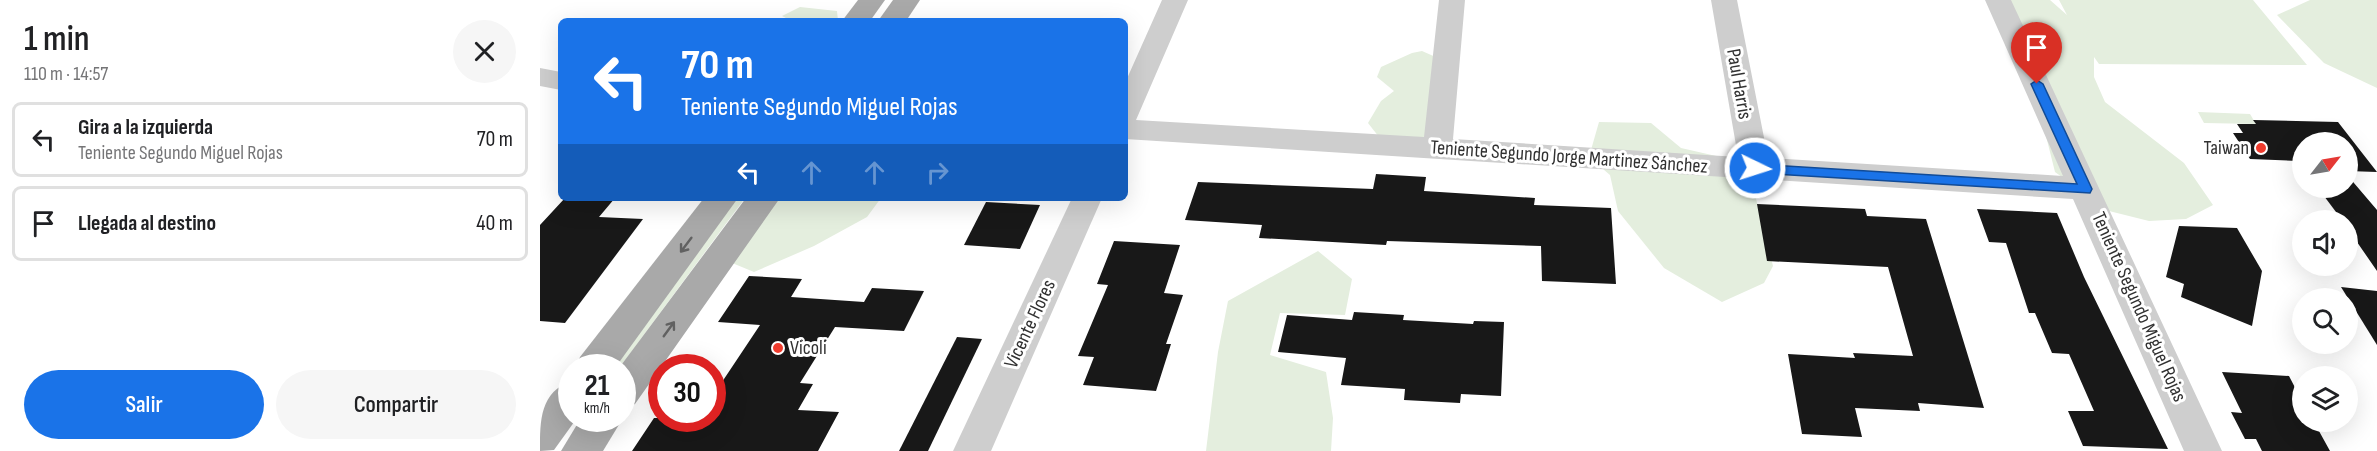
<!DOCTYPE html>
<html lang="es">
<head>
<meta charset="utf-8">
<style>
  :root { --surface:#fff; --page:#f6f6f6; --text:#202124; --muted:#757577; --line:#e0e0e0; --accent:#1a73e8 }
  body { margin:0; font-family:"Sofia Sans Condensed",sans-serif; background:var(--page); color:var(--text); height:100vh; display:flex; flex-direction:column; font-size:22px; white-space:nowrap }
  * { box-sizing:border-box; margin:0 }
  p { font-size:20px; color:var(--muted) }
  .icon { flex:none; width:33px; height:33px; fill:none; stroke:currentColor; stroke-width:2; stroke-linecap:round; stroke-linejoin:round }
  .map { position:relative; flex:1; overflow:hidden }
  .drawer { display:flex; flex-direction:column; background:var(--surface); width:540px }
  .drawer>* { flex:none }
  .hud { position:absolute; left:18px; top:18px; width:570px; height:183px; border-radius:9px; box-shadow:0 6px 24px #0002; background:#1a73e8; color:#fff; overflow:hidden }
  .needle { width:39px; rotate:59deg }
  .controls { position:absolute; left:1752px; top:132px; display:grid; gap:12px }
  .controls a { display:grid; place-items:center; width:66px; height:66px; border-radius:50%; background:var(--surface); box-shadow:0 6px 24px #0002; font-size:30px }
  .speed { position:absolute; left:18px; top:354px; display:flex; gap:12px; font-size:30px; font-weight:700; text-align:center }
  .speed>* { display:grid; place-content:center; width:78px; height:78px; border-radius:50%; background:var(--surface); box-shadow:0 6px 24px #0002; line-height:1 }
  .speed small { font-size:15px; font-weight:400 }
  .speed .limit { border:9px solid #d22; background:#fff; color:#111 }
  .pin { position:absolute; display:grid; place-items:center; width:51px; height:51px; color:#fff; margin:-62px -26px; border-radius:50% 50% 50% 0; rotate:-45deg; box-shadow:0 0 6px #0007 }
  .pin .icon { rotate:45deg }
  .me { position:absolute; width:66px; margin:-33px; rotate:94deg; stroke-linejoin:round; filter:drop-shadow(0 0 4px #0008) }
  .turn { display:flex; align-items:center; gap:21px; height:126px; padding:0 24px; font-size:27px }
  .turn .icon { width:78px; height:78px; stroke-width:2.5 }
  .turn b { display:block; font-size:42px; line-height:51px }
  .lanes { display:flex; align-items:center; height:57px; padding:0 24px; background:#0003; justify-content:center; gap:30px; direction:ltr }
  .lanes .off { opacity:.35 }
  .round { display:grid; place-items:center; flex:none; width:63px; height:63px; border-radius:32px; background:var(--page) }
  .head { display:flex; align-items:center; justify-content:space-between; height:102px; padding:0 24px }
  h1 { font-size:36px; font-weight:600; line-height:45px }
  .action { display:flex; gap:12px; margin-top:auto; padding:12px 24px }
  .action a { flex:1; height:69px; border-radius:36px; background:var(--accent); color:#fff; font-size:24px; font-weight:600; line-height:69px; text-align:center }
  .action a+a { background:var(--page); color:var(--text) }
  ul { padding:0; list-style:none }
  li { display:flex; align-items:center; gap:18px; height:75px; margin:0 12px 9px; padding:0 12px; border:3px solid var(--line); border-radius:9px }
  li div { flex:1 }
  li b { display:block; font-size:22px }
  li em { font-style:normal }
  main { display:flex; flex:1; min-height:0 }
  .map>svg:first-child { display:block }
  .green { fill:#e4eede }
  .building { fill:#181818 }
  .lines { fill:none; stroke-linecap:round; stroke-linejoin:round }
  .street { fill:#cecece; fill-rule:evenodd }
  .primary { fill:#a9a9a9; fill-rule:evenodd }
  .oneway { stroke:#616161 }
  .route { fill:#1a73e8; stroke:#114b97; stroke-width:1.5 }
  .poi-dot { fill:#ee3b2d; stroke:#fff; stroke-width:2 }
  .labels { text-anchor:middle; dominant-baseline:central; stroke-width:6; stroke-linejoin:round; paint-order:stroke }
  .street-label { font-size:20px; fill:#313131; stroke:#fff }
  .poi-label { font-size:20px; fill:#313131; stroke:#fff; text-anchor:end }
</style>
</head>
<body>
<main>
<section class="drawer">
<div class="head"><div><h1>1 min</h1><p>110 m · 14:57</p></div><a class="round"><svg class="icon" aria-label="close" viewBox="0 0 24 24"><path d="M6 6l12 12M18 6L6 18"/></svg></a></div>
<ul>
<li><svg class="icon" aria-label="left" viewBox="0 0 24 24"><path d="M17 20v-9H6M10 6l-5 5 5 5"/></svg><div><b>Gira a la izquierda</b><p>Teniente Segundo Miguel Rojas</p></div><em>70 m</em></li>
<li><svg class="icon" aria-label="arrive" viewBox="0 0 24 24"><path d="M6 21V4h12l-3 4 3 4H6"/></svg><div><b>Llegada al destino</b></div><em>40 m</em></li>
</ul>
<div class="action"><a>Salir</a><a>Compartir</a></div>
</section>
<div class="map">
<svg width="1837" height="451" viewBox="0 0 1837 451">
  <rect width="100%" height="100%" fill="#fff"/>
  <g class="green">
    <path d="M1450 0H1510L1527 15 1519 0H1713L1767 65 1559 64 1554 57V77L1565 102 1644 163 1673 205 1646 219 1609 221 1569 211 1515 172 1500 112Z"/>
    <path d="M1770 0H1837V88L1784 63 1737 15Z"/>
    <path d="M260 7 297 11 298 21H252L242 16Z"/>
    <path d="M882 51 907 62 894 143 839 137 828 123 841 101 854 91 837 77 841 67 872 53Z"/>
    <path d="M1658 112 1710 114 1716 124 1664 123Z"/>
    <path d="M1059 122 1111 123 1141 148 1207 163 1233 266 1224 283 1182 302 1124 268 1078 211 1070 175 1049 157Z"/>
    <path d="M197 198H205L80 367 71 368Z"/>
    <path d="M218 198H341L327 217 274 246 214 272 180 258Z"/>
    <path d="M778 251 812 279 805 315 740 313 730 355 786 372 793 418 791 451H666L678 352 688 301Z"/>
  </g>
  <g class="building">
    <path d="M1713 120 1798 122 1837 172 1808 171V142H1762V166L1758 161 1710 159 1693 133H1703L1697 124H1716Z"/>
    <path d="M836 174 886 177 884 191 995 198 994 205 1071 208 1076 284 1002 281 1001 246 847 241 846 245 719 238 722 225 645 220 658 182 833 189Z"/>
    <path d="M1808 176 1837 210V271L1808 229V220H1802L1778 188H1808Z"/>
    <path d="M25 198H75L59 217 103 219 25 323 0 321V225Z"/>
    <path d="M446 202 500 205 480 249 424 245Z"/>
    <path d="M1217 204 1325 209 1327 216 1386 219 1444 408 1378 403 1380 411 1315 408 1322 437 1262 434 1248 354 1315 358 1313 353 1373 356 1348 267 1227 261Z"/>
    <path d="M1437 209 1517 213 1544 277 1628 449 1543 446 1528 411H1554L1529 354 1512 353 1495 313H1489L1466 243 1449 242Z"/>
    <path d="M1639 226 1697 228 1722 271 1712 326 1641 297 1644 284 1626 277Z"/>
    <path d="M574 241 640 245 624 293 643 295 626 344H631L616 391 543 385 554 357 538 356 568 285 557 284Z"/>
    <path d="M209 276 262 279 251 297 324 302 332 288 384 291 364 331 295 327 260 383 273 384 258 410 299 412 278 451H92L114 418H172V397L220 325 178 322Z"/>
    <path d="M1801 287 1837 291V345Z"/>
    <path d="M814 312 864 315 863 320 933 324 934 321 964 322 961 396 921 394 920 403 864 400 865 389 801 385 806 358 738 352 747 315 812 320Z"/>
    <path d="M417 337 442 339 388 451H359Z"/>
    <path d="M1682 372 1749 376 1762 401V422H1774L1790 451H1722L1716 439H1705L1691 412 1702 413Z"/>
  </g>
  <g class="lines">
    <g class="street">
      <path d="M622 0H648L596 120 884 137 899 0H925L913 139 1198 157 1171 0H1197L1228 158 1523 176 1445 0H1471L1682 451H1644L1533 199 585 139V83Z"/>
      <path d="M0 68 21 72V90L0 86Z"/>
      <path d="M532 198H562L451 451H413Z"/>
    </g>
    <g class="primary">
      <path d="M318 0H345L330 21H302Z"/>
      <path d="M353 0H380L366 21H338Z"/>
      <path d="M164 198H198L75 368H35L40 357Z"/>
      <path d="M206 198H240L95 404 82 409V368H79Z"/>
      <path d="M32 380V418H37L14 450 0 451C0 419 0 393 32 380Z"/>
      <path d="M82 417 83 418 63 451H21L41 418Z"/>
    </g>
  </g>
  <defs><path id="oneway-shaft" d="M-6 0H5M1.5-3L5.5 0L1.5 3" fill="none" stroke-width="1.6" stroke-linecap="round" stroke-linejoin="round" transform="scale(1.5)"/></defs>
  <g class="oneway">
    <use href="#oneway-shaft" transform="translate(146 245) rotate(127)"/>
    <use href="#oneway-shaft" transform="translate(129 329) rotate(-54)"/>
  </g>
  <path class="route" d="M1497 80 1503 84 1552 189 1550 193 1215 173 1208 168 1215 164 1537 184 1491 84Z"/>
  <g class="poi-dot">
    <circle cx="1721" cy="148" r="6"/>
    <circle cx="238" cy="348" r="6"/>
  </g>
  <g class="labels">
    <g class="street-label">
      <text transform="translate(1199 84) rotate(80)">Paul Harris</text>
      <text transform="translate(1029 157) rotate(4)">Teniente Segundo Jorge Martinez Sánchez</text>
      <text transform="translate(1599 307) rotate(66)">Teniente Segundo Miguel Rojas</text>
      <text transform="translate(490 324) rotate(-65)">Vicente Flores</text>
    </g>
    <g class="poi-label">
      <text x="1709" y="148">Taiwan</text>
      <text x="250" y="348" text-anchor="start">Vicoli</text>
    </g>
  </g>
</svg>
<div class="controls">
<a><svg class="needle" viewBox="-14 -14 28 28"><path d="M0-13l5 13h-10z" fill="#e53935"/><path d="M0 13l5-13h-10z" fill="#757577"/></svg></a>
<a><svg class="icon" aria-label="sound" viewBox="0 0 24 24"><path d="M4 9h4l5-4v14l-5-4H4zM17 9q2 3 0 6"/></svg></a>
<a><svg class="icon" aria-label="search" viewBox="0 0 24 24"><circle cx="10" cy="10" r="6"/><path d="M15 15l6 6"/></svg></a>
<a><svg class="icon" aria-label="layers" viewBox="0 0 24 24"><path d="M12 4l9 5-9 5-9-5zM3 14l9 5 9-5"/></svg></a>
</div>
<div class="speed"><div>21<small>km/h</small></div><div class="limit">30</div></div>
<div class="pin" style="left:1497px;top:84px;background:#d93025"><svg class="icon" aria-label="arrive" viewBox="0 0 24 24"><path d="M6 21V4h12l-3 4 3 4H6"/></svg></div>
<svg class="me" style="left:1215px;top:168px" viewBox="-20 -20 40 40"><circle r="17" fill="#1a73e8" stroke="#fff" stroke-width="3"/><path d="M0-11L8 9 0 5-8 9z" fill="#fff"/></svg>
<div class="hud">
<div class="turn"><svg class="icon" aria-label="left" viewBox="0 0 24 24"><path d="M17 20v-9H6M10 6l-5 5 5 5"/></svg><div><b>70 m</b>Teniente Segundo Miguel Rojas</div></div>
<div class="lanes"><svg class="icon" aria-label="left" viewBox="0 0 24 24"><path d="M17 20v-9H6M10 6l-5 5 5 5"/></svg><svg class="icon off" aria-label="ahead" viewBox="0 0 24 24"><path d="M12 20V5M6 11l6-6 6 6"/></svg><svg class="icon off" aria-label="ahead" viewBox="0 0 24 24"><path d="M12 20V5M6 11l6-6 6 6"/></svg><svg class="icon off" aria-label="right" viewBox="0 0 24 24"><path d="M7 20v-9h11M14 6l5 5-5 5"/></svg></div>
</div>
</div>
</main>
</body>
</html>
